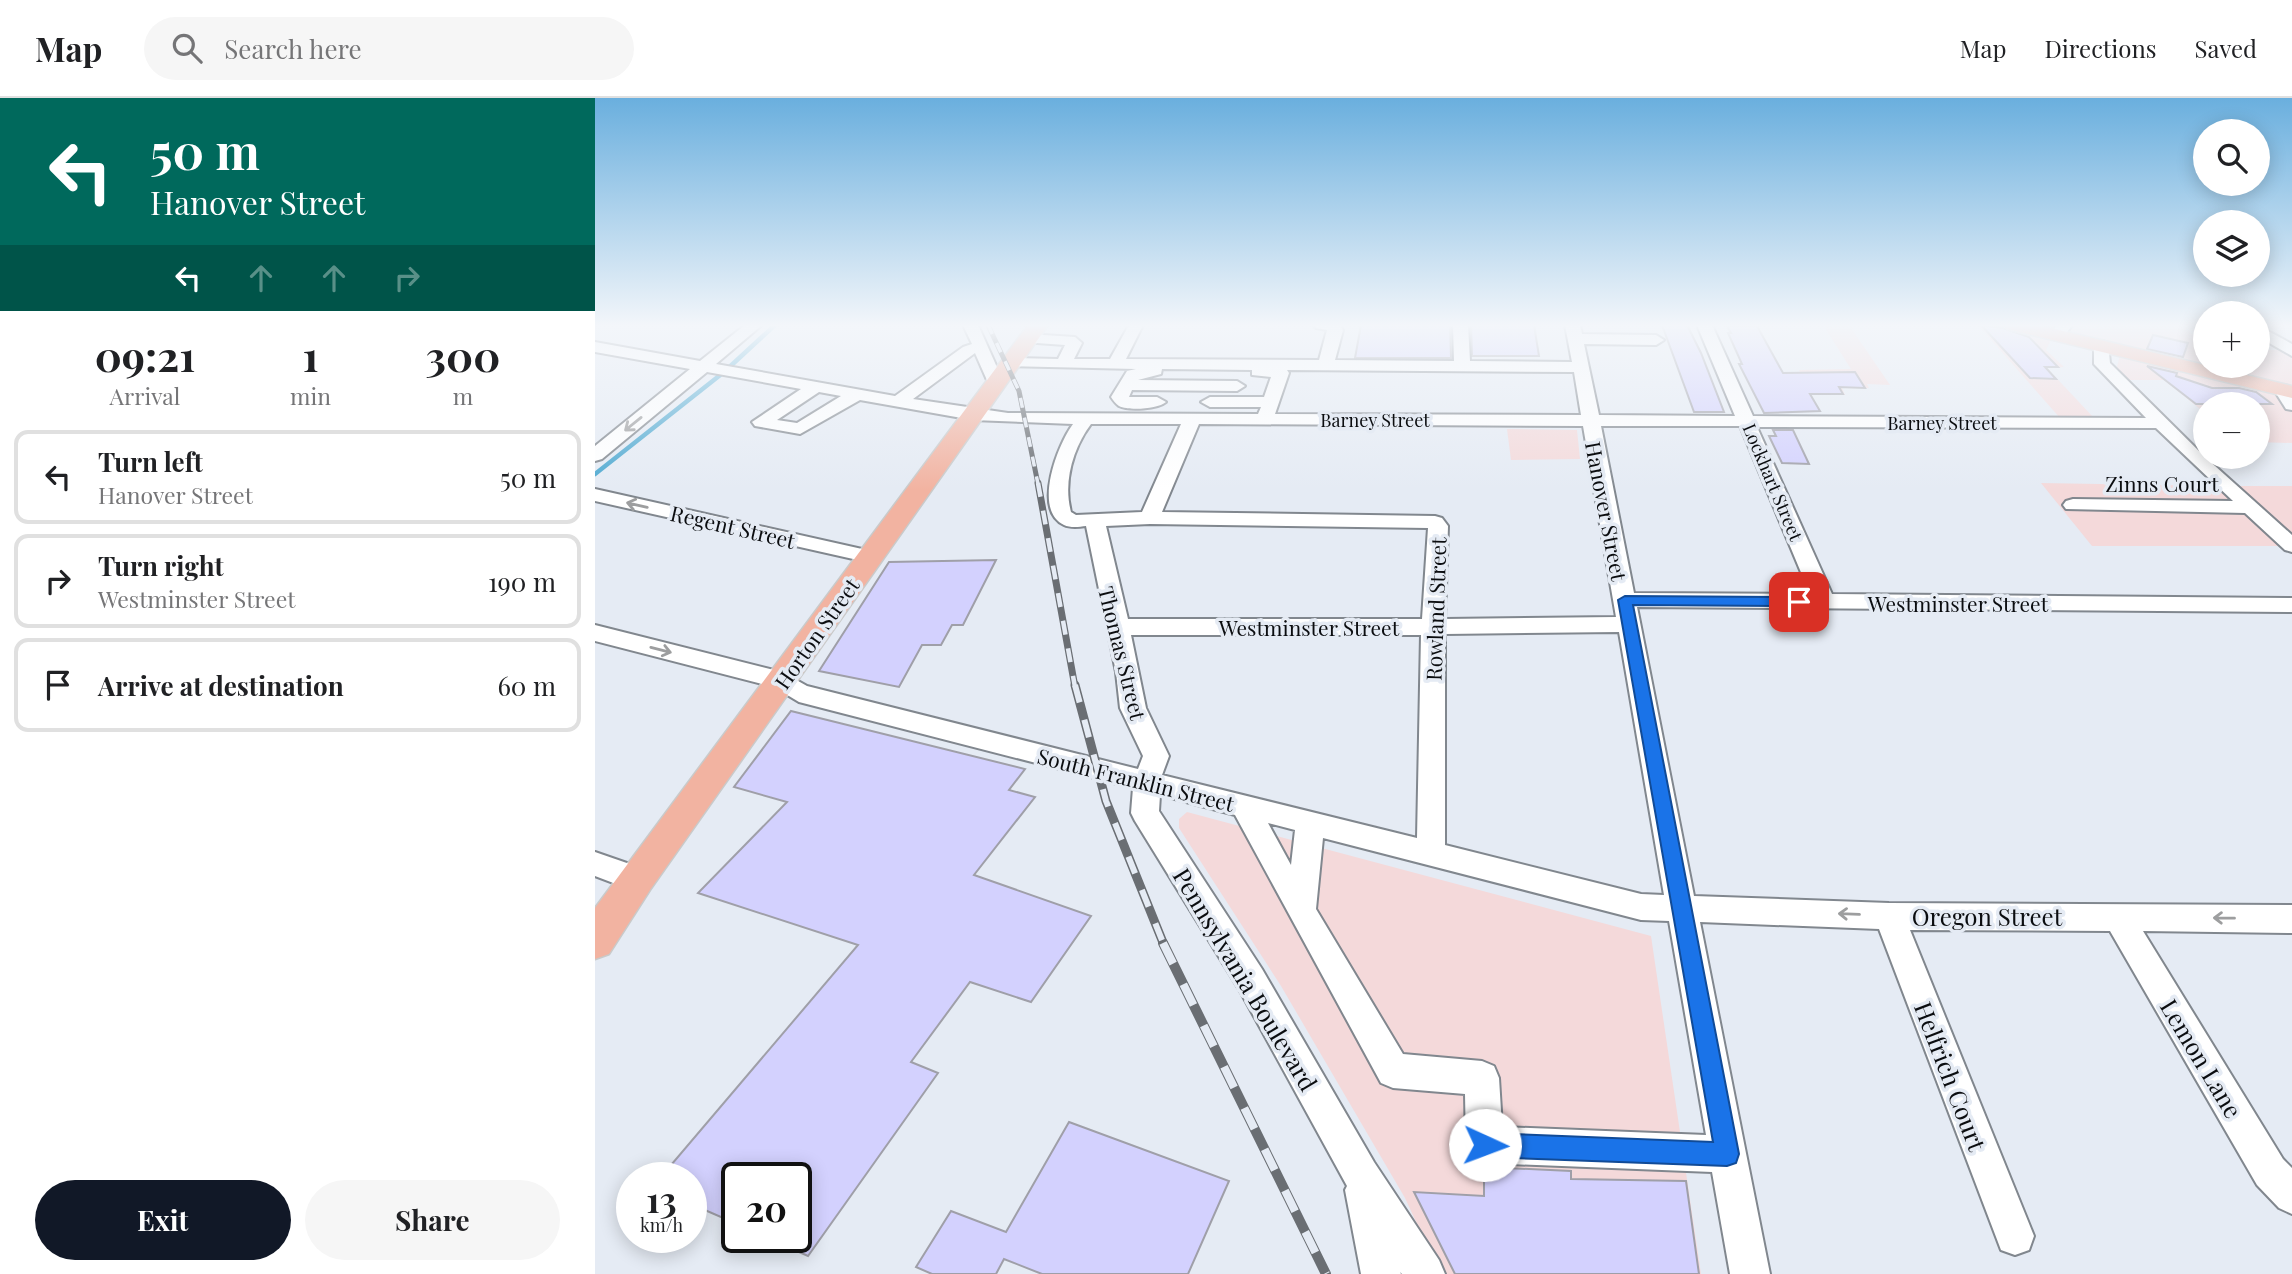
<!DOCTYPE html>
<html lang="en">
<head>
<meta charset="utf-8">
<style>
  :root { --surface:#fff; --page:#f6f6f6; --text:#202124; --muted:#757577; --line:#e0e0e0; --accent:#111827 }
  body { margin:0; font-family:"Playfair Display",serif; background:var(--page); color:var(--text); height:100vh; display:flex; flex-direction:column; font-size:26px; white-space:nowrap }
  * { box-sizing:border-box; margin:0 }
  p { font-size:23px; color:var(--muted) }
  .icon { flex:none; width:38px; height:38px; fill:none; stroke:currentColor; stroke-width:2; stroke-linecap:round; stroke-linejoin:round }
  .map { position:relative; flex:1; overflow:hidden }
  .drawer { display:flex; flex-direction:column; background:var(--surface); width:595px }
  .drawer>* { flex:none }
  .banner { background:#00695c; color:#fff; overflow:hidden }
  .controls { position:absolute; left:1598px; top:21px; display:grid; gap:14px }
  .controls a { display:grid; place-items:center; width:77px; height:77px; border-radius:50%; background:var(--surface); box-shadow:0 4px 18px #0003; font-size:35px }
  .speed { position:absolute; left:21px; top:1064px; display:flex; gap:14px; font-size:35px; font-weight:700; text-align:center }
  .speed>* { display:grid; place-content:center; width:91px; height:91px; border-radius:50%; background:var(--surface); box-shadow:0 4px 18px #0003; line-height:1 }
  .speed small { font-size:18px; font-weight:400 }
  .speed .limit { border:4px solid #111; border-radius:10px; background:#fff; color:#111 }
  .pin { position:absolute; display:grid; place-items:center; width:60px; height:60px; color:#fff; margin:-30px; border-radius:14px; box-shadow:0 4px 10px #0006 }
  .me { position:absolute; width:77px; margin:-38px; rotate:92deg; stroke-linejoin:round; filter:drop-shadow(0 0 5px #0008) }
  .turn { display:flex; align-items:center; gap:24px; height:147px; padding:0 35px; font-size:32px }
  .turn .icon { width:91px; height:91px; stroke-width:2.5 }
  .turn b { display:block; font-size:49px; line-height:60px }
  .lanes { display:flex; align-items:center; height:66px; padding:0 35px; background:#0003; justify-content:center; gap:35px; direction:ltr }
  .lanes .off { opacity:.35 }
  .eta { display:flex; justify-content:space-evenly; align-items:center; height:119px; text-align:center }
  .eta b { font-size:42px; font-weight:700; line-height:49px }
  .button { display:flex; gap:14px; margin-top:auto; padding:14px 35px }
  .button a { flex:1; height:80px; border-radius:42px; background:var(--accent); color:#fff; font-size:28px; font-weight:700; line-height:80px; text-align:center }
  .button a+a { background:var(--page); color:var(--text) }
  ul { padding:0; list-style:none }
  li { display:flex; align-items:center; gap:21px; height:94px; margin:0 14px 10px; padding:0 21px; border:4px solid var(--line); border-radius:14px }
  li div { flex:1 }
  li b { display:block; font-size:26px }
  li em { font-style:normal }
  header { display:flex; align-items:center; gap:42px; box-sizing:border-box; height:98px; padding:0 35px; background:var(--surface); border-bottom:2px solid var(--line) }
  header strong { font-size:33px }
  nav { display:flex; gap:38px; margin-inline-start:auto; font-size:24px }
  .search { width:490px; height:63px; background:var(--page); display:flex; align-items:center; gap:18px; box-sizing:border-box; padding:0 24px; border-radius:38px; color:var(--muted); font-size:26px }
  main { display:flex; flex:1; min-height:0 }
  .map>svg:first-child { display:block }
  .commercial { fill:#f4d9da }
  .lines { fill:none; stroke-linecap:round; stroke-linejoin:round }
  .stream { stroke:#4da8d0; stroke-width:4.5 }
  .building { fill:#d3d1fe; stroke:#9f9fa8; stroke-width:2 }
  .minor-casing { stroke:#81878e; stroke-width:4 }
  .major-casing { stroke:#c9caca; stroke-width:3 }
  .minor { fill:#fff; fill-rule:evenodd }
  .major { fill:#f2b3a1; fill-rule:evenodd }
  .rail-far3-casing { stroke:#6a6e73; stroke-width:5 }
  .rail-far2-casing { stroke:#6a6e73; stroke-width:7 }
  .rail-far1-casing { stroke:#6a6e73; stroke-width:9 }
  .rail-casing { stroke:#6a6e73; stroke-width:10 }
  .rail-far3 { stroke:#e5ebf4; stroke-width:3.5; stroke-dasharray:10; stroke-linecap:butt }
  .rail-far2 { stroke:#e5ebf4; stroke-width:4.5; stroke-dasharray:14; stroke-linecap:butt }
  .rail-far1 { stroke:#e5ebf4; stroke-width:6; stroke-dasharray:18; stroke-linecap:butt }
  .rail { stroke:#e5ebf4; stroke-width:8; stroke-dasharray:23; stroke-linecap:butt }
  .oneway { stroke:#9d9e9f }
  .route { fill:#1a73e8; stroke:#114b97; stroke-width:2 }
  .labels { text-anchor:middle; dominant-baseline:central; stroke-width:7; stroke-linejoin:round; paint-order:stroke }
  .far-street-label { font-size:18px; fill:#0b0d10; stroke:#e5ebf4 }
  .street-label { font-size:21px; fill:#0b0d10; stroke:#e5ebf4 }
  .near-street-label { font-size:24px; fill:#0b0d10; stroke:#e5ebf4 }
</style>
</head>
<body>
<header>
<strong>Map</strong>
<div class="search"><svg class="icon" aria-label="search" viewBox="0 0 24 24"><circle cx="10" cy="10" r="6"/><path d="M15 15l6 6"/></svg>Search here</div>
<nav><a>Map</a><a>Directions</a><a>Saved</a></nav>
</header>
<main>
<section class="drawer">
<div class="banner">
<div class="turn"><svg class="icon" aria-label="left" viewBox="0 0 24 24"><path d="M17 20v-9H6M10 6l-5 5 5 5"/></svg><div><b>50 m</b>Hanover Street</div></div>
<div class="lanes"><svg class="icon" aria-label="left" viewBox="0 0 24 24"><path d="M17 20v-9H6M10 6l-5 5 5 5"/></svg><svg class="icon off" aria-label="ahead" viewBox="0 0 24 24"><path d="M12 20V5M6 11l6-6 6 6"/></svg><svg class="icon off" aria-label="ahead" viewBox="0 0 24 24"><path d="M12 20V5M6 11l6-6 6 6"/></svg><svg class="icon off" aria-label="right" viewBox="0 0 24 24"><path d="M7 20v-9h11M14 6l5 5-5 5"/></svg></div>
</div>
<div class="eta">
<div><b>09:21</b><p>Arrival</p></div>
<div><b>1</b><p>min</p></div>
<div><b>300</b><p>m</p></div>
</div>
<ul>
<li><svg class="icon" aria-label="left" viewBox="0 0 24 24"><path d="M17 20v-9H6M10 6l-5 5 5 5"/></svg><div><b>Turn left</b><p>Hanover Street</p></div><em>50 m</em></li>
<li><svg class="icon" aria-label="right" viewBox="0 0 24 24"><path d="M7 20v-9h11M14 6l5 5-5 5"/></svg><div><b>Turn right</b><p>Westminster Street</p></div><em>190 m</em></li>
<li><svg class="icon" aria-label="arrive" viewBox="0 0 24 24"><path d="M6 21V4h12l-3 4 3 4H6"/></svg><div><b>Arrive at destination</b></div><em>60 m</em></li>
</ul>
<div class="button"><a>Exit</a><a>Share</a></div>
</section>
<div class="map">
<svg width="1697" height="1176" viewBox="0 0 1697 1176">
  <rect width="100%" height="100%" fill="#e5ebf4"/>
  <g class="commercial">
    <path d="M1228 227H1259L1256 230 1295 287 1272 286 1274 290H1247L1250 297H1217L1204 272 1256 271Z"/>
    <path d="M1383 227H1405L1457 240 1451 252 1469 269 1452 270 1499 320H1465Z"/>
    <path d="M1433 227H1585L1610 246V268H1662L1663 252H1684L1697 260V290Z"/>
    <path d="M1525 257 1697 298V345L1663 344 1662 306H1610V315L1569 282H1531L1521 272Z"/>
    <path d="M912 331 982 332 985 361 916 362Z"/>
    <path d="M1446 385 1623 388 1688 448H1497Z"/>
    <path d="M1643 388H1697V438Z"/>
    <path d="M592 714 1056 838 1106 1176H845L810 1100 686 888 584 730V721Z"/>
  </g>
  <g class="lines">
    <path class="stream" d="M0 376 129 274 180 227"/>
  </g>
  <g class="building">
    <path d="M766 227H855L856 260H760Z"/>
    <path d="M876 227H939L944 258H877Z"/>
    <path d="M1067 227H1092L1106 255 1129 314H1099Z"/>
    <path d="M1386 227 1408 230 1434 239 1463 269H1450L1461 281 1435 280Z"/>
    <path d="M1132 228H1162L1188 275 1260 274 1270 290 1244 289 1248 296H1215L1225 313 1169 315 1144 266H1147L1133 235H1136Z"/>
    <path d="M1558 237 1593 245 1588 259 1552 251Z"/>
    <path d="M1552 268 1582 275 1581 278 1617 290H1644L1661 294 1677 306H1601Z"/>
    <path d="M1178 332H1198L1214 366 1187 365 1174 338H1181Z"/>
    <path d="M401 462 368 527H357L346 547H327L304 589 224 573 294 464Z"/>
    <path d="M196 613 430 671 414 692 440 699 379 777 496 818 436 904 375 884 316 964 343 975 213 1158 170 1139H201V1080H142V1126L96 1106V1080H65L263 847 103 795 192 704 139 689Z"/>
    <path d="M474 1024 634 1083 593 1176H447L409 1161 401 1176H337L321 1169 356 1113 411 1134Z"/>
    <path d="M889 1069 976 1073V1081L1091 1083 1104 1176H860L819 1094 889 1098Z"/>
  </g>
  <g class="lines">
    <defs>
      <g id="minor">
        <path d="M150 227H167L121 266 300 298 368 249 377 246 368 227H383L409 285 407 289H395L380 255 318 301 413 315 663 316 666 309H615L606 304 615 299H669L676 279 657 277V272L567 271 566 276 543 282 642 283 650 288 642 293 537 292 534 299H562L571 304C563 311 534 313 524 308 521 306 518 302 516 299L532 273 541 271 410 268 408 265 416 260 463 261 470 247 428 244 425 241 433 236 480 239 487 245 479 261H515L534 227H548L531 261 724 262 732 232 721 230 718 227H745L748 232 740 262 859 263 858 227H873L875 263 977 264 970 227H985L987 236 1061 237 1069 242 1061 247 989 246 1004 317 1140 318 1102 227H1117L1158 318 1551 320 1499 266V248L1507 243 1513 245 1515 265 1610 359 1697 437V454L1690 452 1650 415 1471 411 1468 407 1471 403 1478 401 1638 403 1561 330 1162 329 1237 496 1697 500V514L1042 509 1099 798 1294 805 1697 807V835L1548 833 1688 1061 1697 1070V1116L1684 1110 1662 1087 1515 833 1315 832 1439 1138 1434 1152 1420 1157 1406 1152 1284 831 1105 824 1175 1176H1135L1117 1074 889 1065 876 1060 871 1047 870 996 798 990 786 985 640 717 565 697 564 713 667 871 779 1064 844 1162 850 1176H807L805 1174 806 1176H766L750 1092 752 1088 645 893 540 723 536 715 538 690 204 604 179 589 0 543V527L187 574 212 588 543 671 548 658 525 610 521 574 491 428C484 429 475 430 469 427 437 412 463 346 478 326L378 322 265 302 205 336 160 328 157 324 206 291 112 274 7 361 0 363V348L95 271 0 254V244L105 263ZM692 272 979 274 986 317 680 316 694 275ZM224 294 246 298 202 325 182 322ZM496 326H586L547 414 481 417 476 414C468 384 478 350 496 326ZM604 326 988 328 1021 519 850 521 853 428 847 420 840 418 567 414ZM1006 328H1145L1215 496 1039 495ZM555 426 833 430 827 521H533L511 428ZM1024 534 1069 797 1046 796 850 747V536ZM536 537H826L822 740 567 677 574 658 551 610ZM673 725 700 732 696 767ZM728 740 1046 822 1074 823 1111 1037 907 1029 904 980 899 968 887 963 808 956 721 811Z"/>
        <path d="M1462 227H1477L1468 240 1463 242 1455 237Z"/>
        <path d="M1662 227 1697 246V258L1662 238Z"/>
        <path d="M1687 287 1693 288 1697 294V312L1691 311 1679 292Z"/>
        <path d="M0 391 276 453 283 454 287 459 283 464 276 465 0 403Z"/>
        <path d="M0 754 52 772 57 781 52 790 42 794 0 778Z"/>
      </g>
      <g id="major">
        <path d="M433 227H453L55 792 14 856 0 861V810Z"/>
        <path d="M1409 227H1443L1697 288V300L1412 231Z"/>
      </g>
    </defs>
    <use href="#minor" class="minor-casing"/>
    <use href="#major" class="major-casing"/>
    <use href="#minor" class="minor"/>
    <use href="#major" class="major"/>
    <defs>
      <path id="rail-far3" d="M393 227 424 293 443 386"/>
      <path id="rail-far2" d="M443 385 480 589"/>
      <path id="rail-far1" d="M480 587 511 703 569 847"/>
      <path id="rail" d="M568 845 731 1176"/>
    </defs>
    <use href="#rail-far3" class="rail-far3-casing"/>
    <use href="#rail-far2" class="rail-far2-casing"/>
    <use href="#rail-far1" class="rail-far1-casing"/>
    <use href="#rail" class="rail-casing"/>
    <use href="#rail-far3" class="rail-far3"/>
    <use href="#rail-far2" class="rail-far2"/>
    <use href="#rail-far1" class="rail-far1"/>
    <use href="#rail" class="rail"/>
  </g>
  <defs><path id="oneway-shaft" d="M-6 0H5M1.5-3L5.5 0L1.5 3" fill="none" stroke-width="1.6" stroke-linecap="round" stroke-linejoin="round" transform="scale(1.75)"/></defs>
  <g class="oneway">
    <use href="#oneway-shaft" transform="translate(38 326) rotate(141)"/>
    <use href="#oneway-shaft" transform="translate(42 407) rotate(-167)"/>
    <use href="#oneway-shaft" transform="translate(66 552) rotate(14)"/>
    <use href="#oneway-shaft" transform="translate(1254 816) rotate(-178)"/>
    <use href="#oneway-shaft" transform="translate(1629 820) rotate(-179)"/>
  </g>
  <linearGradient id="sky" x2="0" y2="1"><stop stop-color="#6aafde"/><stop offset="0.58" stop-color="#f3f6fa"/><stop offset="1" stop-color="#f3f6fa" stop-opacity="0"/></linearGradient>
  <rect width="1697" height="392" fill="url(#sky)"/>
  <path class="route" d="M1030 498 1204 499 1211 504 1204 508 1038 507 1144 1056 1141 1065 1132 1068 890 1059 881 1055 878 1047 881 1038 890 1035 1118 1044 1023 502Z"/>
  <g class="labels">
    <g class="far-street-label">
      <text x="780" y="322">Barney Street</text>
      <text x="1347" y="325">Barney Street</text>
      <text transform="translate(1178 384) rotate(67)">Lockhart Street</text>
    </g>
    <g class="street-label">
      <text x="1567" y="385">Zinns Court</text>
      <text transform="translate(1012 413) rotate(79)">Hanover Street</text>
      <text transform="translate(138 428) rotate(13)">Regent Street</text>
      <text x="1363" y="505">Westminster Street</text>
      <text transform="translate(840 511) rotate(-88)">Rowland Street</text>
      <text x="714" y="529">Westminster Street</text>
      <text transform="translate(221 535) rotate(-55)">Horton Street</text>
      <text transform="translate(528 555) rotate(76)">Thomas Street</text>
      <text transform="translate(541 681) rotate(14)">South Franklin Street</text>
    </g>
    <g class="near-street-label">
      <text x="1392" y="818">Oregon Street</text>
      <text transform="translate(651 881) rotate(59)">Pennsylvania Boulevard</text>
      <text transform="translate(1607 960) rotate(59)">Lemon Lane</text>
      <text transform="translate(1356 978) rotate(69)">Helfrich Court</text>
    </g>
  </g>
</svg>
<div class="controls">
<a><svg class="icon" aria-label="search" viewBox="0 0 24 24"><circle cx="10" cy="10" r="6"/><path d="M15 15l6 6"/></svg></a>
<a><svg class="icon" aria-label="layers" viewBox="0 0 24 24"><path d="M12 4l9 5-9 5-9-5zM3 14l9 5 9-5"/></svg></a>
<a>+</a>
<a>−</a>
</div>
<div class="speed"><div>13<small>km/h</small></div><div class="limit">20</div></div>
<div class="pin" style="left:1204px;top:504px;background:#d93025"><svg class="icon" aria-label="arrive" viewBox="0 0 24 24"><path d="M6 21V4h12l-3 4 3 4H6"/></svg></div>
<svg class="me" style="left:890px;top:1047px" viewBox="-20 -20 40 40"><circle r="19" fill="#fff"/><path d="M0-13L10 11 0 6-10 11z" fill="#1a73e8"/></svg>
</div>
</main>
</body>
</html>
